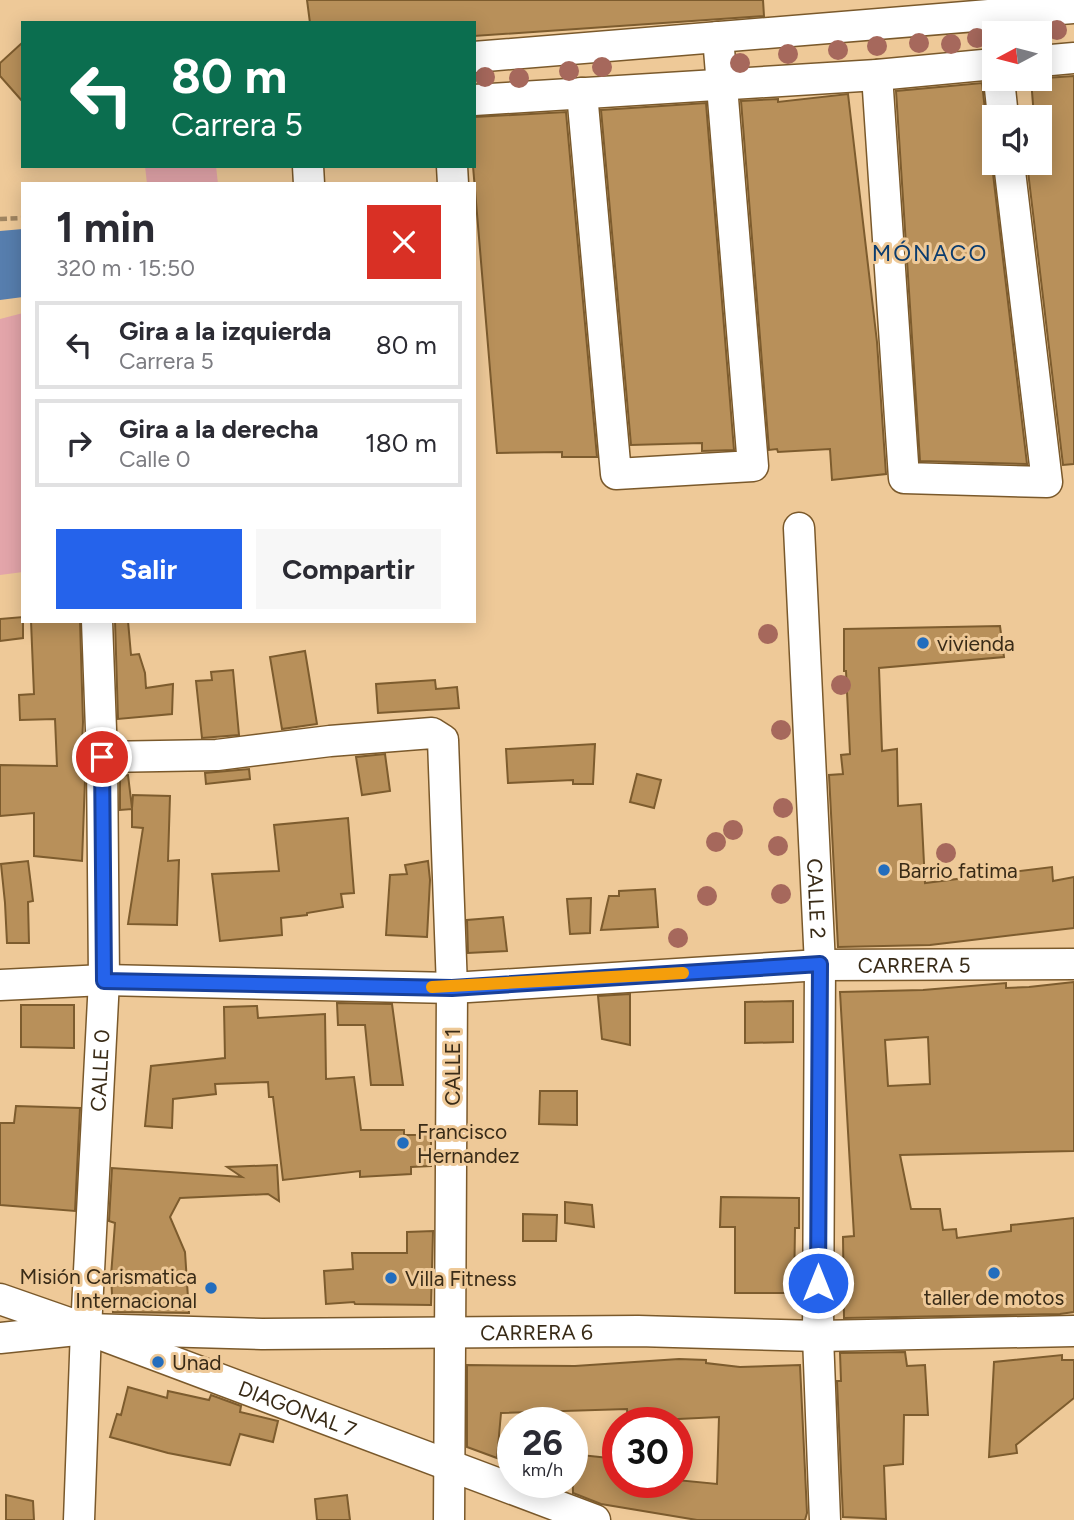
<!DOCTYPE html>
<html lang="es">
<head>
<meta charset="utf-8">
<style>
  :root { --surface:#fff; --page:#f7f7f7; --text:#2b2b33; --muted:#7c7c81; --line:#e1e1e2; --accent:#2563eb }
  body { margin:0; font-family:Figtree,sans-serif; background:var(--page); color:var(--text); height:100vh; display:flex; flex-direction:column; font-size:26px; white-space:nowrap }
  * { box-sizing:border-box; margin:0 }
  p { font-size:23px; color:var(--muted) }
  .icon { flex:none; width:38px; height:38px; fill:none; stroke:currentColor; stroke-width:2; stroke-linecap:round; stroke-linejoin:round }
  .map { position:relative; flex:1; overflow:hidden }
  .drawer { position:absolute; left:21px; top:182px; width:455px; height:441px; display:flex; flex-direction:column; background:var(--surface); border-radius:0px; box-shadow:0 4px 18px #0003 }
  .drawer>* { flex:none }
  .top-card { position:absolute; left:21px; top:21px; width:455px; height:147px; border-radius:0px; box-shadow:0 4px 18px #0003; background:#0b6e4f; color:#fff; overflow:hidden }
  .needle { width:46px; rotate:263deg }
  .buttons { position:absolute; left:982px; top:21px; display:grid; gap:14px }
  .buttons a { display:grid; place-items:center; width:70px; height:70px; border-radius:0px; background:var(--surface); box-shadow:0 4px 18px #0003; font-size:35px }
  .speed { position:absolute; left:497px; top:1407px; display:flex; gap:14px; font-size:35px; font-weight:700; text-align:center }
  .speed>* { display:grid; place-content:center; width:91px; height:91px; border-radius:50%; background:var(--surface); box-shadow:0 4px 18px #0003; line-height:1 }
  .speed small { font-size:18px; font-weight:400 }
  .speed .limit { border:10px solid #d22; background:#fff; color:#111 }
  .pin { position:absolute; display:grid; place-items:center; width:60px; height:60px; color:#fff; margin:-30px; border:4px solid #fff; border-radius:50%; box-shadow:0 2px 7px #0007 }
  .me { position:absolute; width:77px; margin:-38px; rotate:0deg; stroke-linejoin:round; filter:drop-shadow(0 0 5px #0008) }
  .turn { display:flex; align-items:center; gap:24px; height:147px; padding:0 35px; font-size:32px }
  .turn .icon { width:91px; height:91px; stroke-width:2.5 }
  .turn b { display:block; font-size:49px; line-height:60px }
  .round { display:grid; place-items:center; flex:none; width:74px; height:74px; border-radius:0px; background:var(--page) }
  .headline { display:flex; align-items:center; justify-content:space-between; height:119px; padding:0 35px }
  h1 { font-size:42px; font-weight:700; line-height:52px }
  .button { display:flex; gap:14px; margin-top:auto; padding:14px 35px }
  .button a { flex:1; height:80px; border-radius:0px; background:var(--accent); color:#fff; font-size:28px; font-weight:700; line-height:80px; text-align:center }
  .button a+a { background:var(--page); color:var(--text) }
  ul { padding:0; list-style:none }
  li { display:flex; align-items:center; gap:21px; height:88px; margin:0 14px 10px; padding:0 21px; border:4px solid var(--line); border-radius:0px }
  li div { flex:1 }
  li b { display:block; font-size:26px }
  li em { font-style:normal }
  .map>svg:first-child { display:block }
  .green { fill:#e3a5aa }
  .water { fill:#577eae }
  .building { fill:#b8905a; stroke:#7d5c2e; stroke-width:2; fill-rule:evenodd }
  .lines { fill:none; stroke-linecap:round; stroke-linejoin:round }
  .minor-casing { stroke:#7a592b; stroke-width:33 }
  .path { stroke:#a08561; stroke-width:4.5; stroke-dasharray:7 3.5; stroke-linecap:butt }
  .minor { stroke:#fff; stroke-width:30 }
  .tree { fill:#a6685c }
  .route-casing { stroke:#184099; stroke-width:18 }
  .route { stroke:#2563eb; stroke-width:12 }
  .slow { stroke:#f59e0b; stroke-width:12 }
  .poi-dot { fill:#236dbd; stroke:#eec998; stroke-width:2.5 }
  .labels { text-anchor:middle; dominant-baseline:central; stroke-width:6; stroke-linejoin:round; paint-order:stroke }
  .poi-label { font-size:21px; fill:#392b17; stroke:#eec998; text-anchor:start }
  .street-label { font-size:21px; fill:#392b17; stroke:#eec998 }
  .neighbourhood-label { font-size:23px; letter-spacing:2px; fill:#0b3c6e; stroke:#eec998 }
</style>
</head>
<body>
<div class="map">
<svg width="1074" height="1520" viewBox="0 0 1074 1520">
  <rect width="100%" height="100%" fill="#eec998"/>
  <g class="green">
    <path d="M145 166H216L218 184H147Z"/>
    <path d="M23 313V572L0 575V319Z"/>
  </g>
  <path class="water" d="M23 229V297L0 300V231Z"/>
  <g class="building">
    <path d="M307 0H763L764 16 474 36V23H310Z"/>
    <path d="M23 42V102L0 76V63Z"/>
    <path d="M1074 76V464L1063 465 1027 163H1040V117H1034L1031 79Z"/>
    <path d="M982 83 986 119 989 127 994 132 992 165 1027 464 920 461 896 91Z"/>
    <path d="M848 94 877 342 886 474 832 480 830 449 778 452 777 449 769 450 741 101 778 99V102Z"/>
    <path d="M706 103 734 450 702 451V443L631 445 601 110Z"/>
    <path d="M566 112 597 457H562V452L497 453 473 166 474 117Z"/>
    <path d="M23 617V638L0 641V619Z"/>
    <path d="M31 621H80L83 722 81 767H84L85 780 82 861 34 856V813L0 816V765L57 766 55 719 20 720 19 695 34 694Z"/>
    <path d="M115 621H128L131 655 139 654 145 673 146 688 173 684 172 714 118 719Z"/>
    <path d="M1000 626 1004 657 879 668 882 751 897 749 898 806 921 804 925 883 1052 867 1053 881 1074 877V928L930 945 838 947 829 775 843 774 841 755 850 754 846 671H844V629Z"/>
    <path d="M305 651 317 724 282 729 270 657Z"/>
    <path d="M233 670 239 735 202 738 196 681 212 680 211 672Z"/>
    <path d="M435 680 436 689 457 687 459 708 378 713 376 684Z"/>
    <path d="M595 744 593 784H573V780L508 783 506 749Z"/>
    <path d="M385 754 390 791 362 795 356 757Z"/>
    <path d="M249 769 250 779 206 784 205 773Z"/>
    <path d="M637 774 661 780 654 808 630 802Z"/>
    <path d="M128 775 132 808 133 795 170 796 168 861 179 860 177 925 128 924 143 828 132 827V809L120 810V776Z"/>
    <path d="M348 818 354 893 341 894 343 907 307 913V915L281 918 282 935 220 941 212 874 279 871 274 825Z"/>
    <path d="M28 861 33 901 28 902 29 943H7L5 903 1 864Z"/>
    <path d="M428 861 430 880 427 937 386 935 390 875 407 874 405 865Z"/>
    <path d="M655 889 658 927 601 930 609 896H619V891Z"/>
    <path d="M591 898 590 933 570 934 567 899Z"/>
    <path d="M503 917 507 951 468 953 467 920Z"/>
    <path d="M1074 982V1151L900 1155 911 1209H940L943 1230 956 1229 957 1238 1011 1231V1225L1074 1218V1312L1060 1314 844 1318 843 1237 854 1236 840 992 923 990 1006 983V988L1029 987ZM928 1037 930 1084 888 1086 885 1040Z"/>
    <path d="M630 994V1045L602 1039 598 996Z"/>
    <path d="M793 1001V1042L745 1043V1002Z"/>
    <path d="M337 1003 392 1004 403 1085H371L365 1025H338Z"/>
    <path d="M21 1005H74V1048L21 1047Z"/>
    <path d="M257 1006 258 1018 325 1014 326 1079 354 1077 361 1130H404V1135H431V1166L411 1167V1174L360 1177V1171L283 1180 273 1097H269L268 1082 215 1084 216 1094 173 1099 172 1128 145 1126 151 1066 225 1058 224 1007Z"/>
    <path d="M540 1091H577V1125L539 1124Z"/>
    <path d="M16 1106 80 1108 75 1211 0 1205V1123H14Z"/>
    <path d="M277 1165 279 1201 268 1194 180 1198 170 1217 185 1252 189 1313 113 1312 111 1276 115 1223 109 1221 112 1168 242 1177 227 1167Z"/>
    <path d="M721 1197 799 1198V1228H795L794 1293H735V1227H720Z"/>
    <path d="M565 1202 592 1205 594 1227 565 1223Z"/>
    <path d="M523 1214 557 1215 556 1241H523Z"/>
    <path d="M433 1231 431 1305 355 1304 354 1302 326 1304 324 1271 353 1269 352 1253H407V1232Z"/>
    <path d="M905 1352 907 1366 925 1365 928 1415H904L903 1464 884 1466 886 1519 843 1517 837 1381H841L840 1353Z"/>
    <path d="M1062 1355V1360H1074V1398L1016 1445 1017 1453 989 1457 994 1362Z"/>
    <path d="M679 1359 706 1360V1363L740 1367 800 1365 807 1513 805 1520H697L601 1504 573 1493 572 1454 618 1459V1482H677V1480L717 1484 719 1417 658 1420V1423H628L627 1409 501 1413 497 1458 467 1447V1365L575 1366Z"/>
    <path d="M128 1387 167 1398 168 1391 209 1400 211 1395 241 1406 240 1412 278 1421 273 1442 240 1434 230 1465 168 1453 110 1437 117 1414 121 1415Z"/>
    <path d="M6 1495 33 1501 34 1520H6Z"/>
    <path d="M347 1495 350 1520H317L315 1499Z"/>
  </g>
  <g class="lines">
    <defs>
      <g id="minor">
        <path d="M474 57 1074 8"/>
        <path d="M1040 61 1074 58"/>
        <path d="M877 75 904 478 1047 482 1009 163"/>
        <path d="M999 79 1003 117"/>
        <path d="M582 93 616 474 753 466 718 37"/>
        <path d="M474 100 877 75 994 64"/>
        <path d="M308 166 309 184"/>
        <path d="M452 166 453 184"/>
        <path id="s1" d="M799 528 820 965 818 1336 825 1520"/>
        <path d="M102 757 217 755 330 741 432 733 443 740 452 988 449 1520"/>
        <path id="s2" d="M0 985 104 980 452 988 820 965 1074 964"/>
        <path id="s3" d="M0 1299 86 1329 595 1520"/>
        <path id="s4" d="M0 1338 86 1329 262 1334 638 1331 818 1336 1074 1331"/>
        <path id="s5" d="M79 1520 86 1329 104 980 102 757 97 621"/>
      </g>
    </defs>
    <use href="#minor" class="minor-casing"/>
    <path class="path" d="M0 219 23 218"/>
    <use href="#minor" class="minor"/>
  </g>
  <g class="tree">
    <circle cx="1057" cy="30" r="10"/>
    <circle cx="977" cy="38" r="10"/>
    <circle cx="919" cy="43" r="10"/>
    <circle cx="951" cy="44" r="10"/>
    <circle cx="877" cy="46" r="10"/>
    <circle cx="838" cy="50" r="10"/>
    <circle cx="788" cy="54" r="10"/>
    <circle cx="740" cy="63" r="10"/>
    <circle cx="602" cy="67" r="10"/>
    <circle cx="569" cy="71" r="10"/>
    <circle cx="485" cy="77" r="10"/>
    <circle cx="519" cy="78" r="10"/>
    <circle cx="768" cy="634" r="10"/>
    <circle cx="841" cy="685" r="10"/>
    <circle cx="781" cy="730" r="10"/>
    <circle cx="783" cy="808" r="10"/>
    <circle cx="733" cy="830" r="10"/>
    <circle cx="716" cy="842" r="10"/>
    <circle cx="778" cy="846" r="10"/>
    <circle cx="946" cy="853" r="10"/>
    <circle cx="781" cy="894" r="10"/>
    <circle cx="707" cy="896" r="10"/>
    <circle cx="678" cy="938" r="10"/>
  </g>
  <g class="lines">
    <defs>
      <path id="route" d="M102 757 104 981 452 988 820 964 818 1283"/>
    </defs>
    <use href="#route" class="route-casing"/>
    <use href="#route" class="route"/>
    <path class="slow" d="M432 987 683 973"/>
  </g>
  <g class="poi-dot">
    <circle cx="923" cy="643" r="7"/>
    <circle cx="884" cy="870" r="7"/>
    <circle cx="403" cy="1143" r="7"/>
    <circle cx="994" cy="1273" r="7"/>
    <circle cx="391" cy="1278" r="7"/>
    <circle cx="211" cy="1288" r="7"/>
    <circle cx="158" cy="1362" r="7"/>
  </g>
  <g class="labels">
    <g class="poi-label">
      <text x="937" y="643">vivienda</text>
      <text x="898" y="870">Barrio fatima</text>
      <text x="417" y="1131">Francisco<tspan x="417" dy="24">Hernandez</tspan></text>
      <text x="197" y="1276" text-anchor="end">Misión Carismatica<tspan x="197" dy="24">Internacional</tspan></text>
      <text x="405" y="1278">Villa Fitness</text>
      <text x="994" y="1297" text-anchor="middle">taller de motos</text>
      <text x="172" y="1362">Unad</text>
    </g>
    <g class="street-label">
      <text stroke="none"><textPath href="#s1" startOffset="371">CALLE 2</textPath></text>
      <text stroke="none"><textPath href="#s2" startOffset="915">CARRERA 5</textPath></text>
      <text transform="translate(452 1067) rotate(-90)">CALLE 1</text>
      <text stroke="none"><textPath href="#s5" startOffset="450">CALLE 0</textPath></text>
      <text stroke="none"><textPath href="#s4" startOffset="537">CARRERA 6</textPath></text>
      <text stroke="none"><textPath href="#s3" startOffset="317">DIAGONAL 7</textPath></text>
    </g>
    <g class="neighbourhood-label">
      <text x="930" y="253">MÓNACO</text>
    </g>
  </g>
</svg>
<div class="buttons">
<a><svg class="needle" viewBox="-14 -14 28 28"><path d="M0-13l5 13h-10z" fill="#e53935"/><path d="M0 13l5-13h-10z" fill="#7c7c81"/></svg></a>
<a><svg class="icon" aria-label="sound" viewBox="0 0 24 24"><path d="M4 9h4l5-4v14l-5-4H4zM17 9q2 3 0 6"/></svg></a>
</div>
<div class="speed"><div>26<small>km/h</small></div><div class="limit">30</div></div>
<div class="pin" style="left:102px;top:757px;background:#d93025"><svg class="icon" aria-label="arrive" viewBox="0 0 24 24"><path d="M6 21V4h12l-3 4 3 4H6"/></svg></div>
<svg class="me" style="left:818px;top:1283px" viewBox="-20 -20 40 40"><circle r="17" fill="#2563eb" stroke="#fff" stroke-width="3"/><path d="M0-11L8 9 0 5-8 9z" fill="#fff"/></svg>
<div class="top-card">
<div class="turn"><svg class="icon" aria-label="left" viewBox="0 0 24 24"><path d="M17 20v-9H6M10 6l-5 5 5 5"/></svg><div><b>80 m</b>Carrera 5</div></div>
</div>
<section class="drawer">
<div class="headline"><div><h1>1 min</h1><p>320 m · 15:50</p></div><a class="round" style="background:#d93025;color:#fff"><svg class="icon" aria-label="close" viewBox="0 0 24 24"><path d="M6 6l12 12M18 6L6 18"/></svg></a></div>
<ul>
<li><svg class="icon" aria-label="left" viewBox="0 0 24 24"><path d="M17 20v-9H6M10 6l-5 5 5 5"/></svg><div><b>Gira a la izquierda</b><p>Carrera 5</p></div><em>80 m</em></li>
<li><svg class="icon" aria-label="right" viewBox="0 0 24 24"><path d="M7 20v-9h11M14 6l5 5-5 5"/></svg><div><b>Gira a la derecha</b><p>Calle 0</p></div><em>180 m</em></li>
</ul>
<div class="button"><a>Salir</a><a>Compartir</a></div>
</section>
</div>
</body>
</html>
